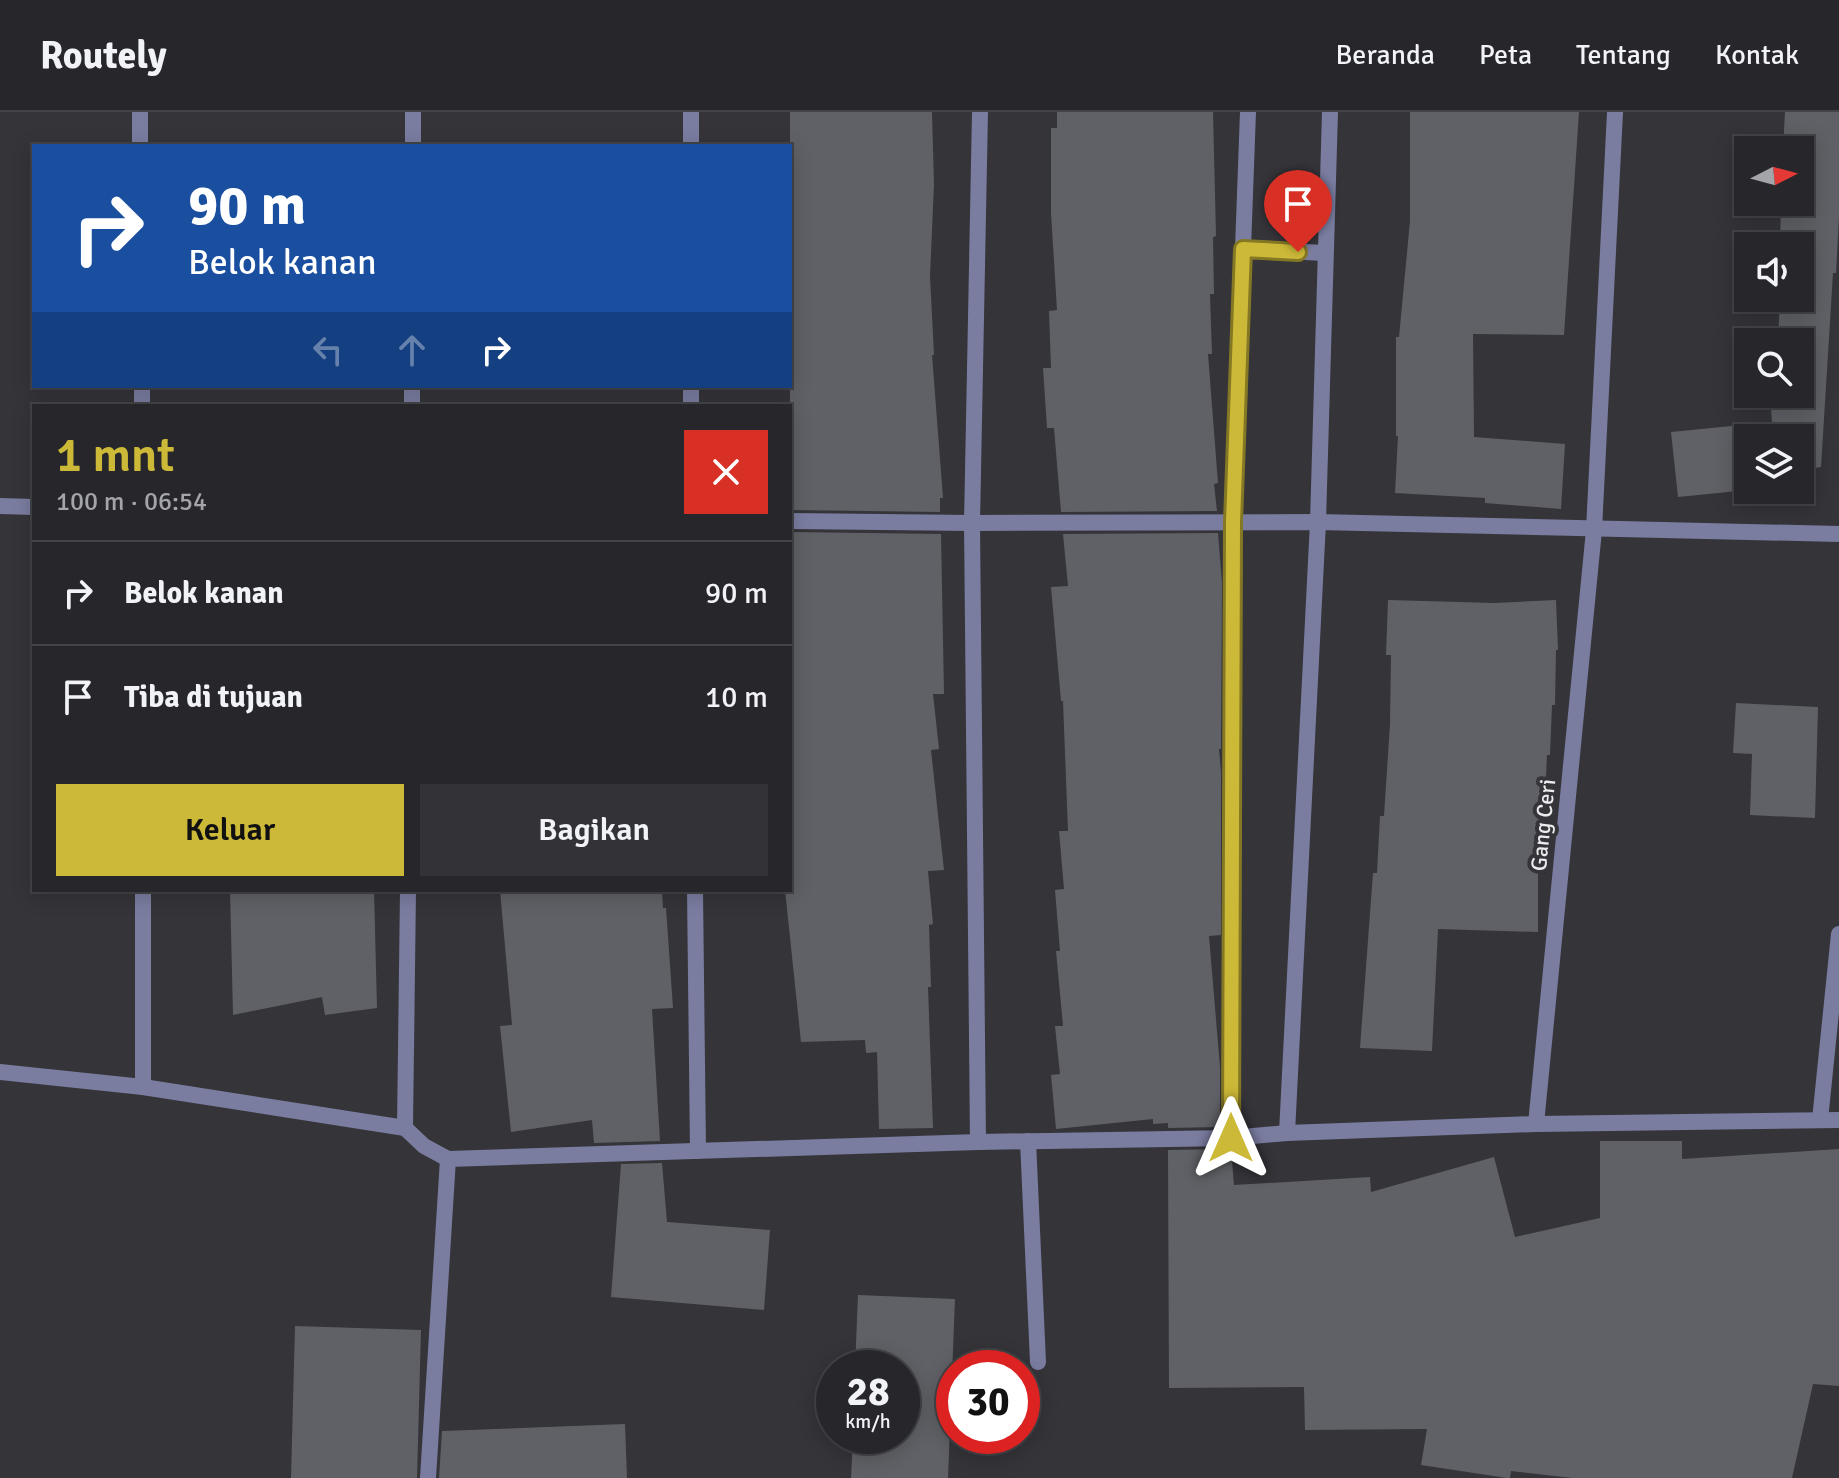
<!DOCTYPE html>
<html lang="id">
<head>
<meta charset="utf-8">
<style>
  :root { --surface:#27272b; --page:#333337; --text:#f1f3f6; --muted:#a4a5a9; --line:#434447; --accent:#cdb938 }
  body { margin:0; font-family:Signika,sans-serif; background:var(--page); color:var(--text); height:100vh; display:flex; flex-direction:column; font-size:30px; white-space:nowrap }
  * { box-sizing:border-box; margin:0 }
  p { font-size:26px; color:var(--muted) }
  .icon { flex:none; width:44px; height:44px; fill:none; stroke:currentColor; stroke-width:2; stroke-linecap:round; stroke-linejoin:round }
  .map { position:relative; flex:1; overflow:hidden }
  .drawer { position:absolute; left:32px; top:292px; width:760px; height:488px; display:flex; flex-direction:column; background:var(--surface); border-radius:0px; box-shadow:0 4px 20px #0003,0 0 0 2px var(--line) }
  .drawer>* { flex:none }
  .top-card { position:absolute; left:32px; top:32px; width:760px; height:244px; border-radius:0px; box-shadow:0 4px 20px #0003,0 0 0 2px var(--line); background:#1a4fa0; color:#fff; overflow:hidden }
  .needle { width:52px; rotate:84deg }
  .controls { position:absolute; left:1734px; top:24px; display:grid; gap:16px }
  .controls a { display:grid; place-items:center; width:80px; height:80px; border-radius:0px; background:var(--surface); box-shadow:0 4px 20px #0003,0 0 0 2px var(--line); font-size:40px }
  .speed { position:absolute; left:816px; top:1238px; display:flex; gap:16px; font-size:40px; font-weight:700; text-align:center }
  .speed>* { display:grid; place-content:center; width:104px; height:104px; border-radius:50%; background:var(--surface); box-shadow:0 4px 20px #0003,0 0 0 2px var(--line); line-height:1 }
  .speed small { font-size:20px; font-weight:400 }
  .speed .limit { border:12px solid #d22; background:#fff; color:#111 }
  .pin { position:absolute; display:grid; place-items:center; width:68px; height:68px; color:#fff; margin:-82px -34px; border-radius:50% 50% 50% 0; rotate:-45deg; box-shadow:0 0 8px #0007 }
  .pin .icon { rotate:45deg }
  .me { position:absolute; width:88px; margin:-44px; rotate:0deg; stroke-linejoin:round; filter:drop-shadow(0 0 6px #0008) }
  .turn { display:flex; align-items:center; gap:28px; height:168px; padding:0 24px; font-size:36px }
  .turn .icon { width:104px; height:104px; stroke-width:2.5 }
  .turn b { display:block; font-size:56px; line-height:68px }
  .lanes { display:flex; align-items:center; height:76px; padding:0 24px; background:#0003; justify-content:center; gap:40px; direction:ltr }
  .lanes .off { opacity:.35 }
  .round { display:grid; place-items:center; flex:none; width:84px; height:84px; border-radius:0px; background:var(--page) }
  .overview { display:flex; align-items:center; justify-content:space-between; height:136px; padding:0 24px }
  h1 { font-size:48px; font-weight:600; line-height:60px; color:var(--accent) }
  .action { display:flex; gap:16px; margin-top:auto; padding:16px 24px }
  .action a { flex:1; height:92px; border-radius:0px; background:var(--accent); color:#111; font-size:32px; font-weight:600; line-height:92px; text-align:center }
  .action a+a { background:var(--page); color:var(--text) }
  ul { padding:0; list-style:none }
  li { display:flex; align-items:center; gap:24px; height:104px; padding:0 24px; border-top:2px solid var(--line) }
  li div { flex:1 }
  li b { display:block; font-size:30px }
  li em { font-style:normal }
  header { display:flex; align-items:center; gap:48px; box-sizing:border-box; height:112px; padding:0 40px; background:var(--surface); border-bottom:2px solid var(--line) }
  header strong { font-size:38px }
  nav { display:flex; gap:44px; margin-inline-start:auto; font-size:28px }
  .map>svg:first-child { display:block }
  .building { fill:#606166 }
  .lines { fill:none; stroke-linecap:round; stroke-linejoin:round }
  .street { stroke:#7a7da0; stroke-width:16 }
  .route-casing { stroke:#857824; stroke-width:20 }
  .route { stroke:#cdb938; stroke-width:14 }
  .labels { text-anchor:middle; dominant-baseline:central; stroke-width:8; stroke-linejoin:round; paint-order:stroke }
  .street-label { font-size:22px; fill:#ebebee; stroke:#343439 }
</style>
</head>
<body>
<header>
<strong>Routely</strong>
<nav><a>Beranda</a><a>Peta</a><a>Tentang</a><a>Kontak</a></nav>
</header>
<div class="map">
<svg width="1839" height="1366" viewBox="0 0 1839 1366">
  <rect width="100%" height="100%" fill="#343439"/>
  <g class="building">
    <path d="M790 0H932L934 73 930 164 934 243H932L943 386H940V400L790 398Z"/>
    <path d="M1057 0H1213L1216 124 1213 125 1214 182H1210L1212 242H1208L1218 371 1214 372 1217 399 1061 400 1054 316H1047L1043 256H1051L1049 199 1057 198 1051 101V16H1057Z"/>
    <path d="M1410 0H1579L1564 223 1473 222 1474 325 1565 332 1561 397 1485 391V386L1395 381 1398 324H1396V225H1399L1410 109Z"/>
    <path d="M1785 0H1839V105L1836 161H1833L1821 355 1800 358V326H1748V378L1678 385 1671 320 1772 310 1770 282H1800V230H1778L1780 186H1800V134H1780L1781 90H1800V38H1783Z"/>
    <path d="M790 420 941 422 944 582H933L939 637 931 638 944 758 928 759 933 812 929 813 931 875H928L933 1016 879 1017 877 940 866 941 865 928 801 930 785 778H790Z"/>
    <path d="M1218 421 1222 471 1221 637H1219L1221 660V823L1209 824 1220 955V1015L1168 1016V1011L1153 1012V1007L1056 1017 1051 963 1060 962 1055 914H1063L1056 839H1060L1055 778 1064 777 1059 719H1068L1063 589H1061L1051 475 1068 474 1063 422Z"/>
    <path d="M1388 488 1494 491 1556 488 1558 538H1556L1555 593H1552L1550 643H1547L1542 755H1538V820L1438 817 1432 939 1360 936 1373 761H1377L1380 704H1384L1390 612 1391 543H1386Z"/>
    <path d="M1736 591 1818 595 1815 706 1750 703 1752 642 1733 641Z"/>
    <path d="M230 778H374L377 896 325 903 322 885 233 903Z"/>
    <path d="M500 778H662L663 796H666L673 896 652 897 660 1029 594 1031 592 1008 511 1020 500 914 512 913Z"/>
    <path d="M1600 1029H1682V1047L1839 1037V1274L1813 1272 1792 1366H1572L1511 1359 1510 1366H1507L1421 1353 1427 1317 1305 1318 1304 1275 1169 1276 1168 1038 1231 1037 1234 1073 1370 1065 1371 1080 1494 1045 1515 1125 1600 1106Z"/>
    <path d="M662 1051 667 1110 770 1118 764 1198 611 1185 621 1052Z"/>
    <path d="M858 1183 955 1187 948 1366H851L853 1324H902V1256H855Z"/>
    <path d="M295 1214 421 1218 417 1366H291Z"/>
    <path d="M625 1312 627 1366H439L442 1319Z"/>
  </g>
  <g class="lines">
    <g class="street">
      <path d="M140 0V34"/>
      <path d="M691 0V34"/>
      <path d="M413 34V0"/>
      <path d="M1243 137 1325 141"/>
      <path d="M142 274V294"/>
      <path d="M691 274V294"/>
      <path d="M412 294V274"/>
      <path d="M0 394 34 395"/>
      <path d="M790 409 972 411 1318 410 1839 422"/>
      <path d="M143 778V975"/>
      <path d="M695 778 698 1039"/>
      <path d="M0 960 143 975 405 1016 424 1034 448 1047 978 1030 1231 1026 1287 1021 1536 1012 1839 1008"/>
      <path d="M1820 1008 1839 822"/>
      <path d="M1536 1012 1594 418 1615 0"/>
      <path d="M405 1016 408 778"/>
      <path d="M1287 1021 1318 410 1330 0"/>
      <path d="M1231 1026 1233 410 1248 0"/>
      <path d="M1028 1029 1038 1250"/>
      <path d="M978 1030 972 411 980 0"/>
      <path d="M428 1366 448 1047"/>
    </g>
  </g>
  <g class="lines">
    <defs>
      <path id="route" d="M1231 1026 1233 410 1243 137 1298 140"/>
    </defs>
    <use href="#route" class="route-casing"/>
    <use href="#route" class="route"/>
  </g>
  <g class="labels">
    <g class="street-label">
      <text transform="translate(1543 713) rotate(-84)">Gang Ceri</text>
    </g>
  </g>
</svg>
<div class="controls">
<a><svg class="needle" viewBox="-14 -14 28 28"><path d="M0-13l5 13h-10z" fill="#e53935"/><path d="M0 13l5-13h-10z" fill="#a4a5a9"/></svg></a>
<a><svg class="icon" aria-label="sound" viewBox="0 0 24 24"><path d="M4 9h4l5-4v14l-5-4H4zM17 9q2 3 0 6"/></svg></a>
<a><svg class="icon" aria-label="search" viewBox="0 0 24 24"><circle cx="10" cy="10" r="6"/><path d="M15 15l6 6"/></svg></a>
<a><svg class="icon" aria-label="layers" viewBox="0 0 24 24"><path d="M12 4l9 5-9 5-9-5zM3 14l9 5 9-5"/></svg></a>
</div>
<div class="speed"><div>28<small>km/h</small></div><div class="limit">30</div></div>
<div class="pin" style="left:1298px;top:140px;background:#d93025"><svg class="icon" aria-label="arrive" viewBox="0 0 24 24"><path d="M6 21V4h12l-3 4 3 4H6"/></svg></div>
<svg class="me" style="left:1231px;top:1026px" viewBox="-20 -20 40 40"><path d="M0-17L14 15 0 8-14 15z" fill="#cdb938" stroke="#fff" stroke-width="4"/></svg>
<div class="top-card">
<div class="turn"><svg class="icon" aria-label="right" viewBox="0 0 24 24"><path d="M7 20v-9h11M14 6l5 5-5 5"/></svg><div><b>90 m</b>Belok kanan</div></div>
<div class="lanes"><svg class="icon off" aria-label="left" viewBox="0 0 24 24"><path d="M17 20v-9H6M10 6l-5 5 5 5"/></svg><svg class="icon off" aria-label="ahead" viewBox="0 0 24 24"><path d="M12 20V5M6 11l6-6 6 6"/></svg><svg class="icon" aria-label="right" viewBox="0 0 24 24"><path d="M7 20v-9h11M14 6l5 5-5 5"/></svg></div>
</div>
<section class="drawer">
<div class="overview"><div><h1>1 mnt</h1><p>100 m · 06:54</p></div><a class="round" style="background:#d93025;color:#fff"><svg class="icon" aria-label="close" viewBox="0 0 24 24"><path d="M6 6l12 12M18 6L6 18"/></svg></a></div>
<ul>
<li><svg class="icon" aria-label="right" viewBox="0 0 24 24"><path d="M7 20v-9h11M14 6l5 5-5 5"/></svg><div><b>Belok kanan</b></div><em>90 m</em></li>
<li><svg class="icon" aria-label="arrive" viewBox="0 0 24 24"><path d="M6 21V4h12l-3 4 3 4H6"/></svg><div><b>Tiba di tujuan</b></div><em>10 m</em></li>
</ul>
<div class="action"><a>Keluar</a><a>Bagikan</a></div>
</section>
</div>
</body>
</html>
